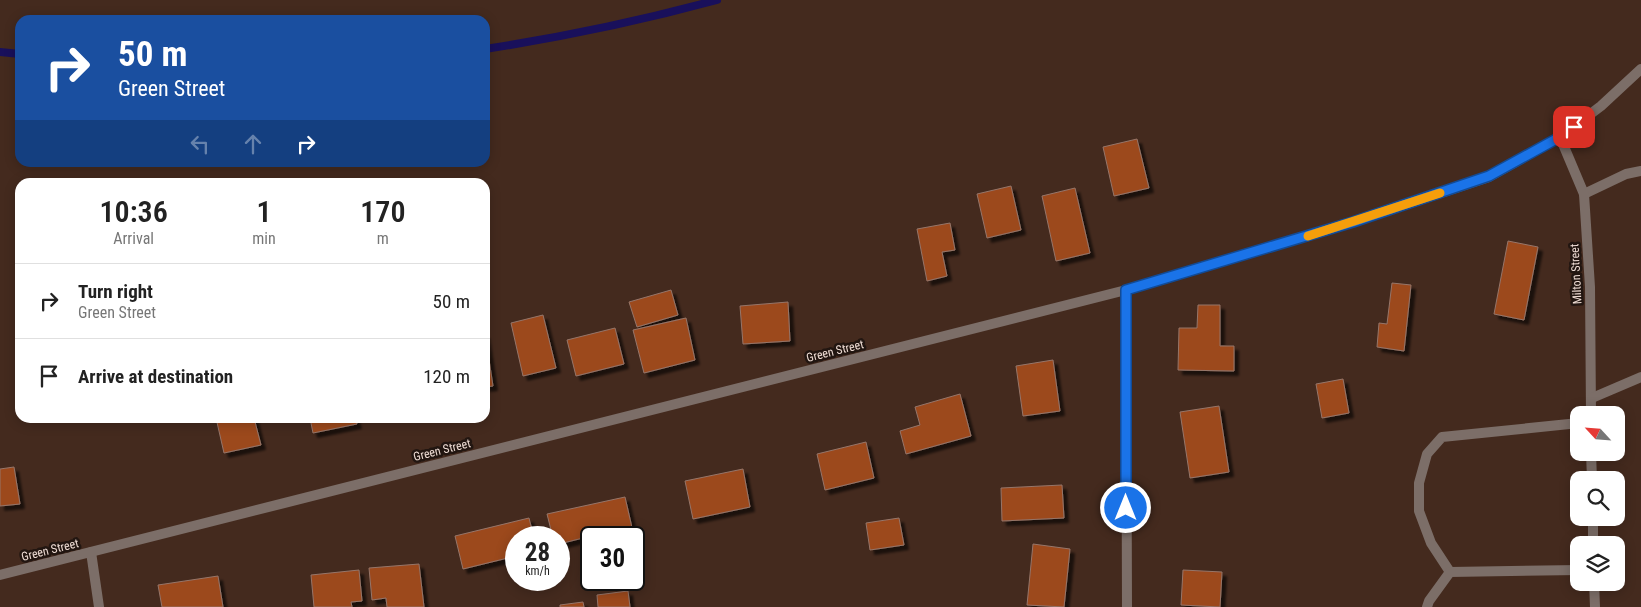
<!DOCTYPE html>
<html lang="en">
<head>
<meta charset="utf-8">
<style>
  :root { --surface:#fff; --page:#f2f2f2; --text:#222; --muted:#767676; --line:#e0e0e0 }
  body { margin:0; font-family:"Roboto Condensed",sans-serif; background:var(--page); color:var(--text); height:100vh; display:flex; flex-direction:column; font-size:19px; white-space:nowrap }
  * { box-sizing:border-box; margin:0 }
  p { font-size:16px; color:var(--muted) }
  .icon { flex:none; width:28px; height:28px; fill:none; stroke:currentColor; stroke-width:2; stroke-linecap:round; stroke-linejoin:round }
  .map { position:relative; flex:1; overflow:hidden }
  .details { position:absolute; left:15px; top:178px; width:475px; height:245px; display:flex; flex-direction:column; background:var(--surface); border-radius:15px; box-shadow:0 2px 12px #0003 }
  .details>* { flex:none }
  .hud { position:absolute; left:15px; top:15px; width:475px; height:152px; border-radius:15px; box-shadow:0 2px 12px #0003; background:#1a4fa0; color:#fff; overflow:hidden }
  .needle { width:32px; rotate:296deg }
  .buttons { position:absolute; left:1570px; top:406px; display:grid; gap:10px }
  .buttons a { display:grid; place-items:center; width:55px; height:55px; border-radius:10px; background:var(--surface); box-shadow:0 2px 12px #0003; font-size:25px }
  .speed { position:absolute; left:505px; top:526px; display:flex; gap:10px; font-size:25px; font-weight:700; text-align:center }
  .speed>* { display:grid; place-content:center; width:65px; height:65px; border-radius:50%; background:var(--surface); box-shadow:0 2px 12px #0003; line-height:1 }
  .speed small { font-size:12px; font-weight:400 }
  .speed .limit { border:2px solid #111; border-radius:8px; background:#fff; color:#111 }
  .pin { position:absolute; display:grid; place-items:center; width:42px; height:42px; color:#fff; margin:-21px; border-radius:10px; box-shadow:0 2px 8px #0006 }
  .me { position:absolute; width:55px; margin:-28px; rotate:0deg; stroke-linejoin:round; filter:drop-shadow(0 0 4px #0008) }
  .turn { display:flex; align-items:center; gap:18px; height:105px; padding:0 20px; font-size:22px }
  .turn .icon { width:65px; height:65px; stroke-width:2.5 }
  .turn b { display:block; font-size:35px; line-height:42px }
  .lanes { display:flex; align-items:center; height:48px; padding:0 20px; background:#0003; justify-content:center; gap:25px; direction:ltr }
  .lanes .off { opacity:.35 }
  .eta { display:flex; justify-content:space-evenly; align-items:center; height:85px; text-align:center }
  .eta b { font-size:30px; font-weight:600; line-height:35px }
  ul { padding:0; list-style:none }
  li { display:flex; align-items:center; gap:15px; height:75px; padding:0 20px; border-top:1px solid var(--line) }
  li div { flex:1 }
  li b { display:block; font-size:19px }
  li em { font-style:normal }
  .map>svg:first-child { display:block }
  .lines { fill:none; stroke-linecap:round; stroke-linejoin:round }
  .stream { stroke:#19105b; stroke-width:8 }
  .building { fill:#9c481f; stroke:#967669; filter:url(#shadow) }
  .lane { stroke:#7c6e68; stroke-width:10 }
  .street { stroke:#7c6e68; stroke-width:10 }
  .route-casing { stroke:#114b97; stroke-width:12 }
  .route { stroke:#1a73e8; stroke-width:9 }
  .slow { stroke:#f59e0b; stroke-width:9 }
  .labels { text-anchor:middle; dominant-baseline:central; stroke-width:5; stroke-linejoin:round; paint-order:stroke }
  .street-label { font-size:12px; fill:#eddbd3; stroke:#221611 }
</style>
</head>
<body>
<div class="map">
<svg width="1641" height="607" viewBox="0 0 1641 607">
  <defs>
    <filter id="shadow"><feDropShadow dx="4.5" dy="4.5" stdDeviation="1" flood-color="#0009"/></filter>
  </defs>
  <rect width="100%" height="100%" fill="#442a1e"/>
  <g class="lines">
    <g class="stream">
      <path d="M485 49C563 37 640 21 717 0"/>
      <path d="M0 52 20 54"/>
    </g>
  </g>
  <g class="building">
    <path d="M1137 139 1149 188 1114 196 1103 147Z"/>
    <path d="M1011 186 1021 230 987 238 977 194Z"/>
    <path d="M1075 188 1090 253 1056 261 1042 196Z"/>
    <path d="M950 223 955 250 942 252 947 276 927 281 917 229Z"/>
    <path d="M1508 241 1538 247 1524 320 1494 314Z"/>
    <path d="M1392 283 1411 285 1404 351 1377 347 1379 323 1387 324Z"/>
    <path d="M671 290 678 315 637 327 629 302Z"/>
    <path d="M788 302 790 341 743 344 740 306Z"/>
    <path d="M1198 305H1220V346H1234V371L1178 370 1179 328H1197Z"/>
    <path d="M543 315 556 368 523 376 511 323Z"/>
    <path d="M686 318 695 360 644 373 633 330Z"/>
    <path d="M615 328 624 364 576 376 567 340Z"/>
    <path d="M485 334 493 386 485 387Z"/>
    <path d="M1053 360 1060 411 1023 416 1016 366Z"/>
    <path d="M1343 379 1349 413 1322 418 1316 384Z"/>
    <path d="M960 394 971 436 906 454 900 431 920 425 915 407Z"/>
    <path d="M1219 406 1229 472 1190 478 1180 412Z"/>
    <path d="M216 418H254L261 445 224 453Z"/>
    <path d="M310 418H355L357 424 313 433Z"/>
    <path d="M866 442 874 478 825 490 817 454Z"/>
    <path d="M14 467 20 504 0 506V469Z"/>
    <path d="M743 469 750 507 693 519 685 481Z"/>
    <path d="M1062 485 1064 518 1002 521 1001 488Z"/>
    <path d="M625 497 633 532 607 538H591V553L586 554 583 538 559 544V538H553L547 514Z"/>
    <path d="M529 518 534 538H516V556L463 569 455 536Z"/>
    <path d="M899 518 904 545 870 550 866 523Z"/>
    <path d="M1033 544 1070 549 1064 607 1027 605Z"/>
    <path d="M419 564 424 607H387L386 598 372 600 369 568Z"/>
    <path d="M359 570 362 601 351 602 352 607H314L311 575Z"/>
    <path d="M1183 570 1222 572 1220 607 1181 605Z"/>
    <path d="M218 576 223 607H162L158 585Z"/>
    <path d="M628 591 630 607H598L597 595Z"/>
    <path d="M583 602 584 607H560V605Z"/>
  </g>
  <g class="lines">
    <g class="lane">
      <path d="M1584 194 1626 174 1641 171"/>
      <path d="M1450 572 1431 543 1419 511V483L1427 454 1442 437 1579 423"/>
      <path d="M1427 607 1429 601 1450 572 1579 570"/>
    </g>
    <g class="street">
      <path d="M1560 137 1584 194 1590 287 1591 415"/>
      <path d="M1126 290 1127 607"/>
      <path d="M1592 398 1641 377"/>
      <path d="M1591 452 1592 480"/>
      <path d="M1593 518V545"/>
      <path d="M91 552 99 607"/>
      <path d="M0 575 1126 290 1353 222 1489 177 1560 137 1601 106 1641 69"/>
      <path d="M1594 582 1595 607"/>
    </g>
  </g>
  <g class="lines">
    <defs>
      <path id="route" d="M1126 508V290L1353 222 1489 176 1560 137 1574 127"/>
    </defs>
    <use href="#route" class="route-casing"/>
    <use href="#route" class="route"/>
    <path class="slow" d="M1308 236 1440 193"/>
  </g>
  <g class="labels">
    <g class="street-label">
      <text transform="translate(1576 274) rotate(-93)">Milton Street</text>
      <text transform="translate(835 351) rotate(-14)">Green Street</text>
      <text transform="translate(442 450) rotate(-14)">Green Street</text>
      <text transform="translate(50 550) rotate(-14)">Green Street</text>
    </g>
  </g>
</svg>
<div class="buttons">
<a><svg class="needle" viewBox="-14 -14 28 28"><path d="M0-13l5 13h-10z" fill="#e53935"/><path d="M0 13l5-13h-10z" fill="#767676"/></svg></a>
<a><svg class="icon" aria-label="search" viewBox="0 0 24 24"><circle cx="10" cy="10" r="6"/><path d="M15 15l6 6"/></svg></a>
<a><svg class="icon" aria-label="layers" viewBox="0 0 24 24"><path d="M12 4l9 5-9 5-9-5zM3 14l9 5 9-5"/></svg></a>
</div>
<div class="speed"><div>28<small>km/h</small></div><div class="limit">30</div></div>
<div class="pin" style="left:1574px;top:127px;background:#d93025"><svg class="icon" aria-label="arrive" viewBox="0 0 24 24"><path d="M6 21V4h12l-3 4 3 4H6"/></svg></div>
<svg class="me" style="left:1126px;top:508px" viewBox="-20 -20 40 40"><circle r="17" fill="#1a73e8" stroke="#fff" stroke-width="3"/><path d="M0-11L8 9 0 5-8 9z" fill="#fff"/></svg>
<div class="hud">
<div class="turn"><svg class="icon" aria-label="right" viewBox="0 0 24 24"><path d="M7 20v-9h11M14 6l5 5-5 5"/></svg><div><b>50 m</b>Green Street</div></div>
<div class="lanes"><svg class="icon off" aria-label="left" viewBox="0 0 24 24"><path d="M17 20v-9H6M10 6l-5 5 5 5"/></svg><svg class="icon off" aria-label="ahead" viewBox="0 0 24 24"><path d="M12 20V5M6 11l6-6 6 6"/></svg><svg class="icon" aria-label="right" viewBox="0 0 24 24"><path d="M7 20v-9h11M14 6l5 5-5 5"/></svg></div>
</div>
<section class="details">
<div class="eta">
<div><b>10:36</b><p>Arrival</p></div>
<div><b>1</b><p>min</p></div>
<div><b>170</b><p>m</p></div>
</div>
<ul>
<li><svg class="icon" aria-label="right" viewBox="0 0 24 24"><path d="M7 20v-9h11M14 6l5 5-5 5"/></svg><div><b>Turn right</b><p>Green Street</p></div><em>50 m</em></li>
<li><svg class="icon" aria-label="arrive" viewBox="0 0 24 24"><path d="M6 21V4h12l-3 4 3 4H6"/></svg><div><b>Arrive at destination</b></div><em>120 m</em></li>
</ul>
</section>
</div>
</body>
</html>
